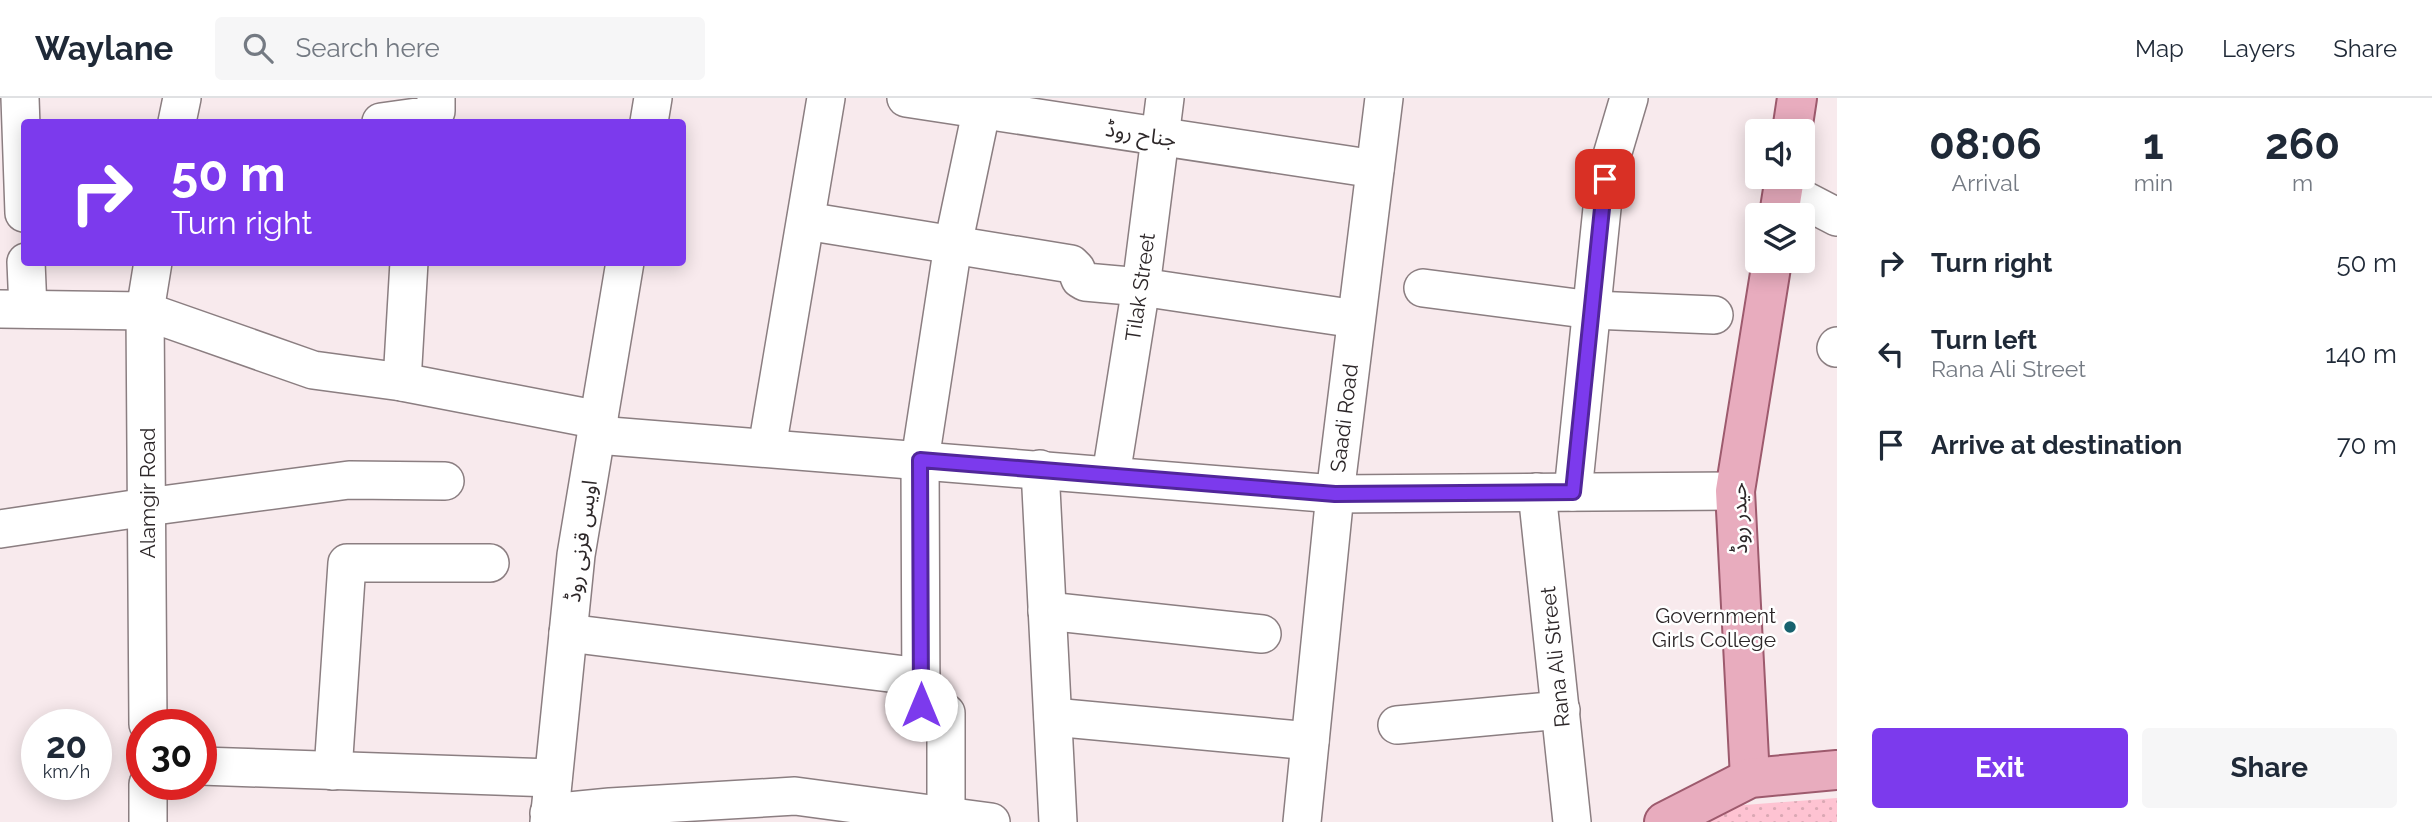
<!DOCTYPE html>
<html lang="en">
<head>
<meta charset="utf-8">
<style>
  :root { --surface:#fff; --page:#f6f6f7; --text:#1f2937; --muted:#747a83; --line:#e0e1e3; --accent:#7c3aed }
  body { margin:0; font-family:Raleway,"Noto Sans Arabic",sans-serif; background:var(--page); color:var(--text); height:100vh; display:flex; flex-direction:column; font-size:26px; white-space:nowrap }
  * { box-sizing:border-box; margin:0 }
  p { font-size:23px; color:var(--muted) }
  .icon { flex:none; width:38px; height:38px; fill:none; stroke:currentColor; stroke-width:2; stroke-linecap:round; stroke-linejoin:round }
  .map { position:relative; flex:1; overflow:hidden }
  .drawer { display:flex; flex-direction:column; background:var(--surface); width:595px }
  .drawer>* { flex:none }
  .guide { position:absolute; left:21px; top:21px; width:665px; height:147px; border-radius:7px; box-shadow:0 4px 18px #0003; background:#7c3aed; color:#fff; overflow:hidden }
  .buttons { position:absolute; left:1745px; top:21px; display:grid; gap:14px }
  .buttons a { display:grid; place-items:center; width:70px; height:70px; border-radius:7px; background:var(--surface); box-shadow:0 4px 18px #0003; font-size:35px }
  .speed { position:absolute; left:21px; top:611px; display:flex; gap:14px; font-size:35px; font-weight:700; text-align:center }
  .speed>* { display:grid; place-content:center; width:91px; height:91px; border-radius:50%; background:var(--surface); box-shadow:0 4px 18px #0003; line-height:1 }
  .speed small { font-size:18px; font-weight:400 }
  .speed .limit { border:10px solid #d22; background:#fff; color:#111 }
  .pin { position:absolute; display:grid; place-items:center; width:60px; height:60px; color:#fff; margin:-30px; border-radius:14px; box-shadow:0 4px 10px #0006 }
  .me { position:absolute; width:77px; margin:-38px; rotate:0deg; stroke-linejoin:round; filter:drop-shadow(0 0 5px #0008) }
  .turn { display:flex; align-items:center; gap:24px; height:147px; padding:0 35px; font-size:32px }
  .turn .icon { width:91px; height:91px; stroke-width:2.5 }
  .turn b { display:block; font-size:49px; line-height:60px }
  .eta { display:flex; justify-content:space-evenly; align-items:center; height:119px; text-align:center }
  .eta b { font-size:42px; font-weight:700; line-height:49px }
  .button { display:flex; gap:14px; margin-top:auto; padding:14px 35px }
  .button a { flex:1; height:80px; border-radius:7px; background:var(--accent); color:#fff; font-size:28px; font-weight:700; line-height:80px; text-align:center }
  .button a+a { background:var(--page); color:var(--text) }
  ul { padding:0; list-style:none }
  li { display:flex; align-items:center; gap:21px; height:91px; padding:0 35px }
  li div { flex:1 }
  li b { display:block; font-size:26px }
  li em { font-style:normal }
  header { display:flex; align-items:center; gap:42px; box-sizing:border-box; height:98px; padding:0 35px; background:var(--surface); border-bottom:2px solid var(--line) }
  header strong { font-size:33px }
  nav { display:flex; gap:38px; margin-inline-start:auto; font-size:24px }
  .search { width:490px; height:63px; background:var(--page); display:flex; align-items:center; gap:18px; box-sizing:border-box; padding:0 24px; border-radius:7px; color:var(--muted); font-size:26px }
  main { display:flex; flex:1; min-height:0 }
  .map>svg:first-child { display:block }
  .grass { fill:url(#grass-dots) }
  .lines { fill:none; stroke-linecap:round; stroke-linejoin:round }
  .minor-casing { stroke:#8b7e81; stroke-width:40 }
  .major-casing { stroke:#9d5a6d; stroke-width:42 }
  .minor { stroke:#fff; stroke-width:37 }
  .major { stroke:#e8acbe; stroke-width:38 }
  .route-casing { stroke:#51269a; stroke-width:18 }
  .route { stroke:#7c3aed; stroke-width:12 }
  .poi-dot { fill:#18626f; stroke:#fff; stroke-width:2.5 }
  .labels { text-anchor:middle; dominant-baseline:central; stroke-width:5; stroke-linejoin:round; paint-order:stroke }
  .street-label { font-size:21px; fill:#2d2729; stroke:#fff }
  .poi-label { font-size:21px; fill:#2d2729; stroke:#fff; text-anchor:end }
</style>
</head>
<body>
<header>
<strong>Waylane</strong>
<div class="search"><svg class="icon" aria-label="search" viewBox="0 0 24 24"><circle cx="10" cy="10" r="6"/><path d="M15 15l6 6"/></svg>Search here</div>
<nav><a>Map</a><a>Layers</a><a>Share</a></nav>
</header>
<main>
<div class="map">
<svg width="1837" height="724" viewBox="0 0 1837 724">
  <defs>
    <pattern id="grass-dots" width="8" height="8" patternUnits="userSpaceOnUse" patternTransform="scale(1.75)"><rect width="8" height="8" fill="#fec3d2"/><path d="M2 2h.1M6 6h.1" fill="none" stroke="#daa8b4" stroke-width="1.8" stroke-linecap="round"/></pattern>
  </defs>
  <rect width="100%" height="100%" fill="#f8eaed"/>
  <path class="grass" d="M1837 700V724H1709L1731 708Z"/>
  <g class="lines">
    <defs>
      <g id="minor">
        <path d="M20 0 24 115"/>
        <path d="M906 0 1375 71"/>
        <path d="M177 24 182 0"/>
        <path d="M381 24 432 17 436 13V0"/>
        <path d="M649 24 653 0"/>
        <path d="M1783 91 1837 119"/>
        <path d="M806 123 1071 166 1076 171 1080 181 1085 184 1141 189 1356 221"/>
        <path d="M26 164 28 211"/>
        <path d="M1423 190 1592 212 1714 217"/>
        <path d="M0 211 145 213 313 272 402 284 599 322"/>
        <path d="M1836 250 1837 248"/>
        <path d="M402 284 409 164"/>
        <path d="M597 337 1335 396 1735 393"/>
        <path d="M767 350 826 0"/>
        <path d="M1040 371 1058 724"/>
        <path d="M1111 377 1141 189 1165 0"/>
        <path d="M1537 394 1572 724"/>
        <path d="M1573 394 1605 81 1629 0"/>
        <path d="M0 431 147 409 349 382 445 383"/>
        <path d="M1047 513 1262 536"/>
        <path d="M568 535 921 579"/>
        <path d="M1053 619 1310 643"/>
        <path d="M148 626 145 213 153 164"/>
        <path d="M1397 627 1561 612"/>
        <path d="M201 668 553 680"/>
        <path d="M333 673 347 465H490"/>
        <path d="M148 686V724"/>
        <path d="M549 715 610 709 795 698 991 724"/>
        <path d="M946 717V615L921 607 920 362 953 147 984 0"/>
        <path d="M549 724 576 457 625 164"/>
        <path d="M1302 724 1335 396 1384 0"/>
      </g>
      <g id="major">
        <path d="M1792 33 1797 0"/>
        <path d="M1779 117 1785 79"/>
        <path d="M1750 680 1735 393 1772 163"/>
        <path d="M1664 724 1750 680 1837 672"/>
      </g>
    </defs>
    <use href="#minor" class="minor-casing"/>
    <use href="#major" class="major-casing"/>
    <use href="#minor" class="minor"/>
    <use href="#major" class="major"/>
  </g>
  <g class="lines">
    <defs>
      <path id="route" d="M921 607 920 362 1335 396 1573 394 1605 81"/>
    </defs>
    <use href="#route" class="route-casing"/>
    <use href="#route" class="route"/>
  </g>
  <circle class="poi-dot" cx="1790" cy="529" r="7"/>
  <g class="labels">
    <g class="street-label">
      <text transform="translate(1141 36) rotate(9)">جناح روڈ</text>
      <text transform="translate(1140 189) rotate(-82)">Tilak Street</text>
      <text transform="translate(1344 320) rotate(-83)">Saadi Road</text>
      <text transform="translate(147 395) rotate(-90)">Alamgir Road</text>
      <text transform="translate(1739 420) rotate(-91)">حیدر روڈ</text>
      <text transform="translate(581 443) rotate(-82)">اویس قرنی روڈ</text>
      <text transform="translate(1555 559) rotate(-96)">Rana Ali Street</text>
    </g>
    <g class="poi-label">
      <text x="1776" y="517">Government<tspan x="1776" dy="24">Girls College</tspan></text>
    </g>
  </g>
</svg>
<div class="buttons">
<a><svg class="icon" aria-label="sound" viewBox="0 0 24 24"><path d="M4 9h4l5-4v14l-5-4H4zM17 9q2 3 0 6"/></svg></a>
<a><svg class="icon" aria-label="layers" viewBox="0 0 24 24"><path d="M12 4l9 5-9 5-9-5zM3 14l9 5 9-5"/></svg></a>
</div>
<div class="speed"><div>20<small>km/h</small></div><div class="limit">30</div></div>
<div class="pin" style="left:1605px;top:81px;background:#d93025"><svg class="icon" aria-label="arrive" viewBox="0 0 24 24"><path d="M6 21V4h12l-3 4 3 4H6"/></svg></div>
<svg class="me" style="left:921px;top:607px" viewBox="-20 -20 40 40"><circle r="19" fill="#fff"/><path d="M0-13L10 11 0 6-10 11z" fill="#7c3aed"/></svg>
<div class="guide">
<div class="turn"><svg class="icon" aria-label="right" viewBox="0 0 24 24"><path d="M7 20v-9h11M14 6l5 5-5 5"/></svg><div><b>50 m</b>Turn right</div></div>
</div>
</div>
<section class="drawer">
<div class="eta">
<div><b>08:06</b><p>Arrival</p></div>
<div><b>1</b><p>min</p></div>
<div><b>260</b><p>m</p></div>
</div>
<ul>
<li><svg class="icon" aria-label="right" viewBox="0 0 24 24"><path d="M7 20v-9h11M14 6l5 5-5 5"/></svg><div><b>Turn right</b></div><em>50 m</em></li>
<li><svg class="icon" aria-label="left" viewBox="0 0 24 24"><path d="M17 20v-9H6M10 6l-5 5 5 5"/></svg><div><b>Turn left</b><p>Rana Ali Street</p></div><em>140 m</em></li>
<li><svg class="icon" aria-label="arrive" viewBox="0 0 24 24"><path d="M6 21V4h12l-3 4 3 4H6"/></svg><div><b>Arrive at destination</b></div><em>70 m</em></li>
</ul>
<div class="button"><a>Exit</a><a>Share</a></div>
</section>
</main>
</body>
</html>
